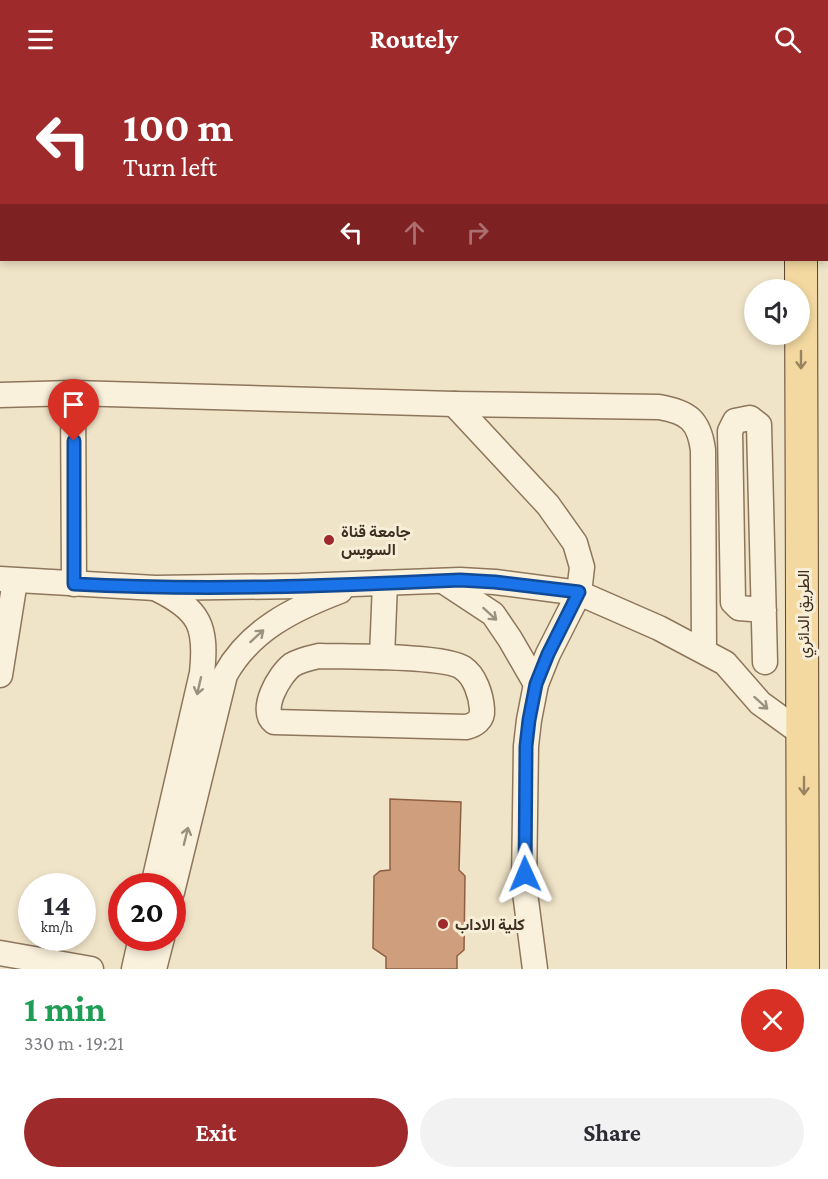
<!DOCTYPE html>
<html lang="en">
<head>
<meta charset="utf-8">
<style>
  :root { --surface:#fff; --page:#f2f2f3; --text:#2b2b33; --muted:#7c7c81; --accent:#9e2a2b }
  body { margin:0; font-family:"Crimson Pro",Vazirmatn,serif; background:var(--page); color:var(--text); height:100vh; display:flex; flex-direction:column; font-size:22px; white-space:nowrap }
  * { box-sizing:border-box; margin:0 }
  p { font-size:20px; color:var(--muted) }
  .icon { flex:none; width:33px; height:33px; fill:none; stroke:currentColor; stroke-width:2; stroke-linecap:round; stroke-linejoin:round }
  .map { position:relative; height:891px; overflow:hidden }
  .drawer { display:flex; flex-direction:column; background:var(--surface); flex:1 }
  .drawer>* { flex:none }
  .guide { position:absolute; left:0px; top:0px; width:828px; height:183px; box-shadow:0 3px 9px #0003; background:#9e2a2b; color:#fff; overflow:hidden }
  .fabs { position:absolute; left:744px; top:201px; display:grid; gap:12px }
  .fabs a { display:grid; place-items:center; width:66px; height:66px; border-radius:50%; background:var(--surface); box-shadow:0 3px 9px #0003; font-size:30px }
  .speed { position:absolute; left:18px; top:795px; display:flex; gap:12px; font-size:30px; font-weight:700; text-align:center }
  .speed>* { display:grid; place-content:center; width:78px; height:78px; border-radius:50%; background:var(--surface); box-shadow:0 3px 9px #0003; line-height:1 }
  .speed small { font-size:15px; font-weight:400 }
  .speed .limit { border:9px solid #d22; background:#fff; color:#111 }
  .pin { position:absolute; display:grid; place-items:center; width:51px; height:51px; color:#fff; margin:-62px -26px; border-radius:50% 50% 50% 0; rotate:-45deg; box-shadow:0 0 6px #0007 }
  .pin .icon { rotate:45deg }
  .me { position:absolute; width:66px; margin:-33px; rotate:359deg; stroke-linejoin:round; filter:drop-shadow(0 0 4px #0008) }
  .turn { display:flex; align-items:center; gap:21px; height:126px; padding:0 24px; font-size:27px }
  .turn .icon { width:78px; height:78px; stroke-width:2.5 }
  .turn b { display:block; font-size:42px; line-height:51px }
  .lanes { display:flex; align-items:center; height:57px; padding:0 24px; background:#0003; justify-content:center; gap:30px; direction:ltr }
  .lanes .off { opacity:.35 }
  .round { display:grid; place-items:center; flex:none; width:63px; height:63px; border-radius:32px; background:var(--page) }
  .head { display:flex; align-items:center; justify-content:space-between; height:102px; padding:0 24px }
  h1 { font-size:36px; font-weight:700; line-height:45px; color:#1e9e55 }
  .primary-button { display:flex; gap:12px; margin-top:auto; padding:12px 24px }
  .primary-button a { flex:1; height:69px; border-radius:36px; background:var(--accent); color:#fff; font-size:24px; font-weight:700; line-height:69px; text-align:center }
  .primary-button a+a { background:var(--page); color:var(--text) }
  header { display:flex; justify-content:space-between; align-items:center; height:78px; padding:0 24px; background:var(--accent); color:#fff; font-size:27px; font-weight:700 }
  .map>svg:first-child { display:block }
  .building { fill:#cf9f7d; stroke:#8d5f41; stroke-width:1.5 }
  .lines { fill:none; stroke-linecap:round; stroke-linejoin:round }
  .minor-casing { stroke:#8d765c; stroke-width:27 }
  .major-casing { stroke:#5b4430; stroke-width:34 }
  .path { stroke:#8d765c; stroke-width:4; stroke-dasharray:4.5 3; stroke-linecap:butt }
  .minor { stroke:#faf1dc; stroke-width:24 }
  .major { stroke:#f3d9a0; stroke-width:32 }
  .oneway { stroke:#988460 }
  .oneway2 { stroke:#9c907e }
  .route-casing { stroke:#114b97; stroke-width:15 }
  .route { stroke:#1a73e8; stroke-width:10 }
  .poi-dot { fill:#9e2a2b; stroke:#f7eed8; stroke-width:2 }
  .labels { text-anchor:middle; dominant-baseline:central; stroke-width:6; stroke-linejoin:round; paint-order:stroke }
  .poi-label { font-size:16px; font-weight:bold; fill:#3d2e20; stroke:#f7eed8; text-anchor:start }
  .street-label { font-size:16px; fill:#3d2e20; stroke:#f7eed8 }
</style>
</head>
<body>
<header><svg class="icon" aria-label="menu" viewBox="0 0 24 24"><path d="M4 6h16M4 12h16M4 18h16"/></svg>Routely<svg class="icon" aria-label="search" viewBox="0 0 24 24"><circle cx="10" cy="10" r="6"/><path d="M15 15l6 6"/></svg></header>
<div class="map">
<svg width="828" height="891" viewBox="0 0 828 891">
  <rect width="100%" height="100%" fill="#f0e4c8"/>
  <path class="building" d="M390 721 461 724 459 792 465 798 464 872 457 878V891H386V879L373 870 374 798 380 793 390 792Z"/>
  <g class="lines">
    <defs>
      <g id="minor">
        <path d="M183 0V2"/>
        <path d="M399 0V2"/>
        <path d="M56 2V0"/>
        <path d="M242 2V0"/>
        <path d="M555 2V0"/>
        <path d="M657 2V0"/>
        <path d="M725 2 726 0"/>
        <path d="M0 58H2"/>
        <path d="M73 315 74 506"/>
        <path d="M0 317 73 315 454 326 659 329C688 334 699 342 703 372L704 573"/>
        <path d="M454 326 548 427 575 465 582 489 579 515 548 576 536 606 529 642 526 668 524 807 535 891"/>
        <path d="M0 501 155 510 300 508 460 502 495 504 579 515 659 550 725 585 760 625 804 657"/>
        <path d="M443 503 493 536 510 561 536 606"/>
        <path d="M764 532 739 530 733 524 730 353 735 343 750 340 759 347 765 584"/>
        <path d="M319 578C346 579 445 577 463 590 475 598 481 617 482 631 483 642 475 647 466 649L274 644C259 632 279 597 292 587 300 582 310 580 319 578Z"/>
        <path d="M382 579 385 505"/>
        <path d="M0 597 15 503"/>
        <path d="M153 808 202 595C207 548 200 532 157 511"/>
        <path d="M172 814 225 597C250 552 293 531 340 513"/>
        <path d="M0 875 91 891"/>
        <path d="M134 891 141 860"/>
        <path d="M154 891 162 860"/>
      </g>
      <g id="major">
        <path d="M800 0V2"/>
        <path d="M801 182 803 891"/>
      </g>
    </defs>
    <use href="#minor" class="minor-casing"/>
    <use href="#major" class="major-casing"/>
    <g class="path">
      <path d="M826 127H828"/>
      <path d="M826 158H828"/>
    </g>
    <use href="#minor" class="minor"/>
    <use href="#major" class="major"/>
  </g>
  <defs><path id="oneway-shaft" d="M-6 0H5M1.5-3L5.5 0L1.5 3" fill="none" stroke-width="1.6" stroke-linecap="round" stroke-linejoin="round" transform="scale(1.5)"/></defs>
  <g class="oneway">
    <use href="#oneway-shaft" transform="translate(801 282) rotate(90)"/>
    <use href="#oneway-shaft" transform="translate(804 708) rotate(90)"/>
  </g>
  <g class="oneway2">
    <use href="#oneway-shaft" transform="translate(490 536) rotate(42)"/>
    <use href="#oneway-shaft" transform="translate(257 558) rotate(-42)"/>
    <use href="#oneway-shaft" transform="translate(199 608) rotate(103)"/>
    <use href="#oneway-shaft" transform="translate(761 625) rotate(42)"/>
    <use href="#oneway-shaft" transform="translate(186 758) rotate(-76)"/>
  </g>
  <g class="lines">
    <defs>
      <path id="route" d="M74 363V506C203 513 332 508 460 502L495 504 579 514 548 576 536 606 529 642 526 668 525 796"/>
    </defs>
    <use href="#route" class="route-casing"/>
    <use href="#route" class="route"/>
  </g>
  <g class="poi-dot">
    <circle cx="329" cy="462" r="6"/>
    <circle cx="443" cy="846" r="6"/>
  </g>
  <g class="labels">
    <g class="poi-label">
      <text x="341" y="453">جامعة قناة<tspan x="341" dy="18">السويس</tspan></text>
      <text x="455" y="846">كلية الاداب</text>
    </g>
    <g class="street-label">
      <text transform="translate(803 536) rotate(-90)">الطريق الدائري</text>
    </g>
  </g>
</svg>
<div class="fabs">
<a><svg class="icon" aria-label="sound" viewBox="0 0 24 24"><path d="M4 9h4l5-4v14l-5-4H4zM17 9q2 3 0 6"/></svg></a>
</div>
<div class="speed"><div>14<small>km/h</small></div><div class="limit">20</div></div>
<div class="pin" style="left:74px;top:363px;background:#d93025"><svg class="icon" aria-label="arrive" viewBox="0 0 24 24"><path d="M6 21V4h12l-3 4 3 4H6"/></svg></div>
<svg class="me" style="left:525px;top:796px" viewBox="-20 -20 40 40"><path d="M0-17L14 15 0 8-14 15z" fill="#1a73e8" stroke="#fff" stroke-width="4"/></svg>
<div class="guide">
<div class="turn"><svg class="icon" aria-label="left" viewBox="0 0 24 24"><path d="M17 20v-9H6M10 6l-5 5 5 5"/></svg><div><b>100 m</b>Turn left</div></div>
<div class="lanes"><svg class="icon" aria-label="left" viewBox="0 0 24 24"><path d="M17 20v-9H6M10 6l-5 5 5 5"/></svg><svg class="icon off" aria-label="ahead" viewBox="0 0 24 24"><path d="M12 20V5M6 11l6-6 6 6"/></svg><svg class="icon off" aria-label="right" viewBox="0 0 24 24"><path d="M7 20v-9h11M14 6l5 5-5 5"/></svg></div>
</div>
</div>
<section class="drawer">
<div class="head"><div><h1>1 min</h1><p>330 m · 19:21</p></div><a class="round" style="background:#d93025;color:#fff"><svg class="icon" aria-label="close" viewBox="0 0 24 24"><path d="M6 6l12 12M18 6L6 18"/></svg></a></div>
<div class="primary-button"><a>Exit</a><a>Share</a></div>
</section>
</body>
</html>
